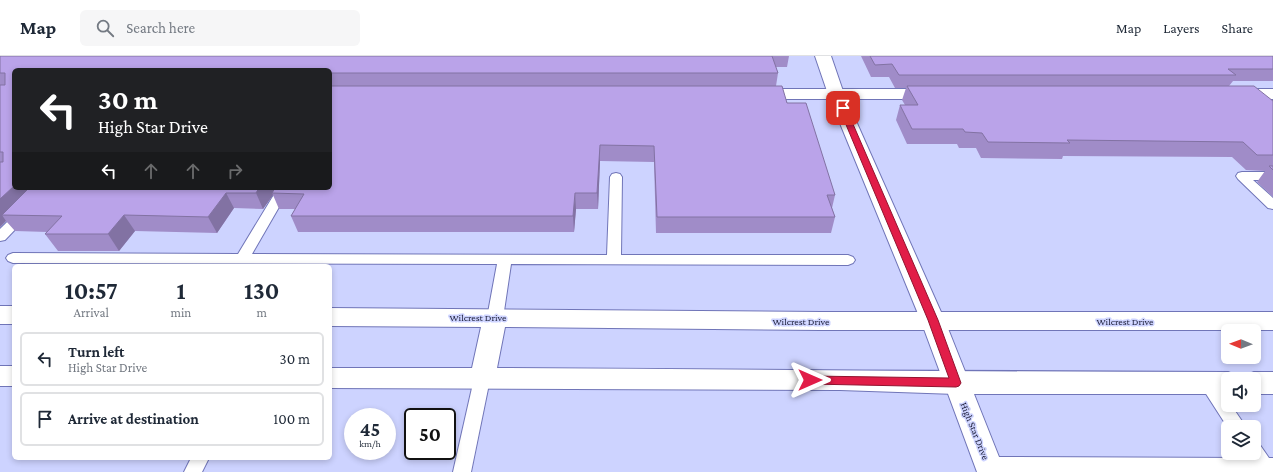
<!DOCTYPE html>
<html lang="en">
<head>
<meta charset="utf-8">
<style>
  :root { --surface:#fff; --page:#f6f6f7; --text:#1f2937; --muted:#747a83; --line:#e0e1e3 }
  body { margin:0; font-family:"Crimson Pro",serif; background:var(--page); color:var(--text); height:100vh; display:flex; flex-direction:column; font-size:15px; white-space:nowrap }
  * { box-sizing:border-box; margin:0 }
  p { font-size:13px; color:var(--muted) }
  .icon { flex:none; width:22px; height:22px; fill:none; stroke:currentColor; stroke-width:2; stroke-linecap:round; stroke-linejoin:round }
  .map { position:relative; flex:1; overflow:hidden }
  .sheet { position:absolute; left:12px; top:208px; width:320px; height:196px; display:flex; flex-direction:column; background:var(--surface); border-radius:6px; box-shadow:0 2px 6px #0003 }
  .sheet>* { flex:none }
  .hud { position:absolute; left:12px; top:12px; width:320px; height:122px; border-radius:6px; box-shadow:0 2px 6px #0003; background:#202124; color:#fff; overflow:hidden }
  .needle { width:26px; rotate:271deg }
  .controls { position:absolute; left:1221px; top:268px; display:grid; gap:8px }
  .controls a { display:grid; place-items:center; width:40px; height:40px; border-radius:6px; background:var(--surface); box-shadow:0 2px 6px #0003; font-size:20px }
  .speed { position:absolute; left:344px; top:352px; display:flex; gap:8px; font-size:20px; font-weight:700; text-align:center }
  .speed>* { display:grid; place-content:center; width:52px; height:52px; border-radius:50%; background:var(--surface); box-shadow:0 2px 6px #0003; line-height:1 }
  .speed small { font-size:10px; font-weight:400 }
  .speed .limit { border:2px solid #111; border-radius:6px; background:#fff; color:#111 }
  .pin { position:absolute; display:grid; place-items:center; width:34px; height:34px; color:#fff; margin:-17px; border-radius:8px; box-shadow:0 2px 6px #0006 }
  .me { position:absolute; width:44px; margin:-22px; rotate:90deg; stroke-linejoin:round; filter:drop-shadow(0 0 3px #0008) }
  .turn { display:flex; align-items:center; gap:14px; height:84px; padding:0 20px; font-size:18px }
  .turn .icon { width:52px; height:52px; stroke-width:2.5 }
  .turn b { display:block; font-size:28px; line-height:34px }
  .lanes { display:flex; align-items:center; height:38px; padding:0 20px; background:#0003; justify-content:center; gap:20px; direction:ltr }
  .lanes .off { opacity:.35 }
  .eta { display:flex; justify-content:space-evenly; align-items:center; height:68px; text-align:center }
  .eta b { font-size:24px; font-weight:700; line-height:28px }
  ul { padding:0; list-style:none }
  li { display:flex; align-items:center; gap:12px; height:54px; margin:0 8px 6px; padding:0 12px; border:2px solid var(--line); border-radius:6px }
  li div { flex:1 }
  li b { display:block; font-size:15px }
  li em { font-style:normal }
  header { display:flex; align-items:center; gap:24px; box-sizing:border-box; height:56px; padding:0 20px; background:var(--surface); border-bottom:1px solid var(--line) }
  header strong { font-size:19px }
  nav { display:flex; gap:22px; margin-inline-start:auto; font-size:14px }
  .search { width:280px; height:36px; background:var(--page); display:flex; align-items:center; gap:10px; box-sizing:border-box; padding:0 14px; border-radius:6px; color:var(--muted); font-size:15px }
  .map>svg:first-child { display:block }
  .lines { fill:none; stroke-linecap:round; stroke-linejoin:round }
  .service-casing { stroke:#7075b8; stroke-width:2 }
  .minor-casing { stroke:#7075b8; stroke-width:2 }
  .tertiary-casing { stroke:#7075b8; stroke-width:2 }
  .secondary-casing { stroke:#7075b8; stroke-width:2 }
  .service { fill:#fff; fill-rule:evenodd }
  .minor { fill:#fff; fill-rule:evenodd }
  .tertiary { fill:#fff; fill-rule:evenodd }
  .secondary { fill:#fff; fill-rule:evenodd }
  .wall { fill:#a08cc8; fill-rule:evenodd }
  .shaded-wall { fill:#8272a3 }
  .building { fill:#baa3e9; stroke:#8272a3 }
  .route { fill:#e11d48; stroke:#92132f }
  .labels { text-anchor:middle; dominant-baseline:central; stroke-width:3; stroke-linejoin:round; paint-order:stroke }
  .street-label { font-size:10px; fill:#1e203b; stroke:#cdd3ff }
</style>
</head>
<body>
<header>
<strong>Map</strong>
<div class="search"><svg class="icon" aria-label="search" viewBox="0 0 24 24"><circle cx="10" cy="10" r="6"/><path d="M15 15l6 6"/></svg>Search here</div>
<nav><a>Map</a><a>Layers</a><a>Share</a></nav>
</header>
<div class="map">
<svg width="1273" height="416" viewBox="0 0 1273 416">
  <rect width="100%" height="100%" fill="#cdd3ff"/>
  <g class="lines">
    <defs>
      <g id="service">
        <path d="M1242 116H1273V124H1253L1273 142V153L1268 152 1238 123 1236 120 1238 117Z"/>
        <path d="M616 117 620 118 622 121 621 199H848L853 201 855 204 853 207 848 209 511 208 503 262 500 266 495 268 490 266 487 262 497 208 13 207 8 205 6 202 8 199 13 197 238 198 278 132H290L252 198 607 199 610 121 612 118Z"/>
        <path d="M42 132H55L5 184 0 185V173Z"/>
        <path d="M482 316 488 318 490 323 471 416H453L474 323 476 318Z"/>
        <path d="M1207 320C1216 323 1228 339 1228 349H1231L1246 371 1228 372 1199 327 1201 322Z"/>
        <path d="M1254 387 1260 389 1269 402H1273V416H985L982 415 979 409 982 403 988 401 1248 402 1246 397H1254Z"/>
        <path d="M191 402H209L202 416H184Z"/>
      </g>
      <g id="minor">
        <path d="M754 33H934L940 35 942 38 940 41 934 43H754L748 41 746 38 748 35Z"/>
        <path d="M1234 33H1273V43H1234L1228 41 1226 38 1228 35Z"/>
      </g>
      <path id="tertiary" d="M815 0H831L844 38 945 265 1005 416H977L921 265 828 38Z"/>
      <g id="secondary">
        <rect x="0" y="250" width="14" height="18"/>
        <path d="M330 252 821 256H1273V274H821L505 271 497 312C741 313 984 316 1228 316L1237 320 1239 323H1228V338H956L840 334 330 332V312H472L481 271 330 270Z"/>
        <rect x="0" y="310" width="14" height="20"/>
        <path d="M1254 316H1273V338H1254V323H1243L1245 320Z"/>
      </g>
    </defs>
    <use href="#service" class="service-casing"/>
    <use href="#minor" class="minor-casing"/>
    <use href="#tertiary" class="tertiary-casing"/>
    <use href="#secondary" class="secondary-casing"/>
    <use href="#service" class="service"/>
    <use href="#minor" class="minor"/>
    <use href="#tertiary" class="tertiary"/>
    <use href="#secondary" class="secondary"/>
  </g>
  <g class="wall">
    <path d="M0 0H789L787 11H776L778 17 776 30 787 47 835 139 832 152 835 161 831 177H656L654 106 600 105 598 153H576L574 176H298L291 160 295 153H279L273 139 263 153 234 152 217 177 135 175 119 195H58L45 178 48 176 15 175 6 165 0 171ZM14 14H330V132H14Z"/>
    <path d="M861 0H1273V25H1233L1229 30 1273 45V141L1257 126 1265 115 1246 114 1232 101 1063 100 1062 103 981 102 976 92H959L957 88H907L896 64 900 49H905L902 44 906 32H895L889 21H871Z"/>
  </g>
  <g class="shaded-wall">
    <path d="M600 89V105L598 153 597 137Z"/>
    <path d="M14 130V132H40L2 159 6 165 0 171V143Z"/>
    <path d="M259 132H277L272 137 273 139 263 153 256 137Z"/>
    <path d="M226 137 234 152 217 177 208 161Z"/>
    <path d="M575 137 576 153 574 176 573 160Z"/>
    <path d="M124 159 135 175 119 195 108 178Z"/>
  </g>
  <g class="building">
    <path d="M0 0H772L778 17H330V14H14V130L0 143V106H3V96H0V29H5V17H0Z"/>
    <path d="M870 0H1273V13H1228L1236 19H899L892 8 875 9Z"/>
    <path d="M330 30H782L787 47H806L835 139H827L835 161H657L654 90 600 89 597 137H575L573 160H291L304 138 272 137 275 132H330Z"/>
    <path d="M907 30H1254L1273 45V99H1257L1243 86 1067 84 1070 87 988 86 982 77 965 76 963 73H912L900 49H918Z"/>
    <path d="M1269 110H1273V114Z"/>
    <path d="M29 132H259L256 137H226L208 161 124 159 108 178H45L62 160 2 159Z"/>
  </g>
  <path class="route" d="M843 50 846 52 938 264 961 327 959 330 956 331 810 328 806 327 804 324 806 321 810 320 949 322 928 264 839 52Z"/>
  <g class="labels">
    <g class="street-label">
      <text x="478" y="261">Wilcrest Drive</text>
      <text x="801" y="265">Wilcrest Drive</text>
      <text x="1125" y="265">Wilcrest Drive</text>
      <text transform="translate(975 375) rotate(68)">High Star Drive</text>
    </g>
  </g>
</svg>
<div class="controls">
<a><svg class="needle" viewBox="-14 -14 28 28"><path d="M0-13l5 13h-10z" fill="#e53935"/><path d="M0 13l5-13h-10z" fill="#747a83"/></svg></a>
<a><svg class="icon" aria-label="sound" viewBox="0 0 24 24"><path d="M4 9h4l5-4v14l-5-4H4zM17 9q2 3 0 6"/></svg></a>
<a><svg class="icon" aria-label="layers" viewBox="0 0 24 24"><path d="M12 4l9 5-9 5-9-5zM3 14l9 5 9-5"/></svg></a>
</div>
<div class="speed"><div>45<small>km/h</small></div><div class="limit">50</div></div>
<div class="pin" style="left:843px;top:52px;background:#d93025"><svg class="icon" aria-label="arrive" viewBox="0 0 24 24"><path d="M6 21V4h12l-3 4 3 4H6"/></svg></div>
<svg class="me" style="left:810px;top:324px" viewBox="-20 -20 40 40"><path d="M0-17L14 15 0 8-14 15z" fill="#e11d48" stroke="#fff" stroke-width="4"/></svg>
<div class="hud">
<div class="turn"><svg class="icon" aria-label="left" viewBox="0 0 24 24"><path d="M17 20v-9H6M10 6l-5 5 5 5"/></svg><div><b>30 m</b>High Star Drive</div></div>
<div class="lanes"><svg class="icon" aria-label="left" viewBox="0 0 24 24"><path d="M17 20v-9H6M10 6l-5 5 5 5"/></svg><svg class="icon off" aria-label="ahead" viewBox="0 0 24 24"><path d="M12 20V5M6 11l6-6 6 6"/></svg><svg class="icon off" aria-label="ahead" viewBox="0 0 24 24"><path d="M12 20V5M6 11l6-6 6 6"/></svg><svg class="icon off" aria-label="right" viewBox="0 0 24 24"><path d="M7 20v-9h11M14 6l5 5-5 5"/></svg></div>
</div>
<section class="sheet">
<div class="eta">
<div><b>10:57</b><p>Arrival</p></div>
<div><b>1</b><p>min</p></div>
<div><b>130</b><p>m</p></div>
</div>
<ul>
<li><svg class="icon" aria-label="left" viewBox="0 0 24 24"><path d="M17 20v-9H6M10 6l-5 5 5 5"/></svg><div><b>Turn left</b><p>High Star Drive</p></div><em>30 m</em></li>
<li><svg class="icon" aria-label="arrive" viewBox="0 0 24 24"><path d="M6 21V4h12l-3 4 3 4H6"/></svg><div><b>Arrive at destination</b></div><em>100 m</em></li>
</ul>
</section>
</div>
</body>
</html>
